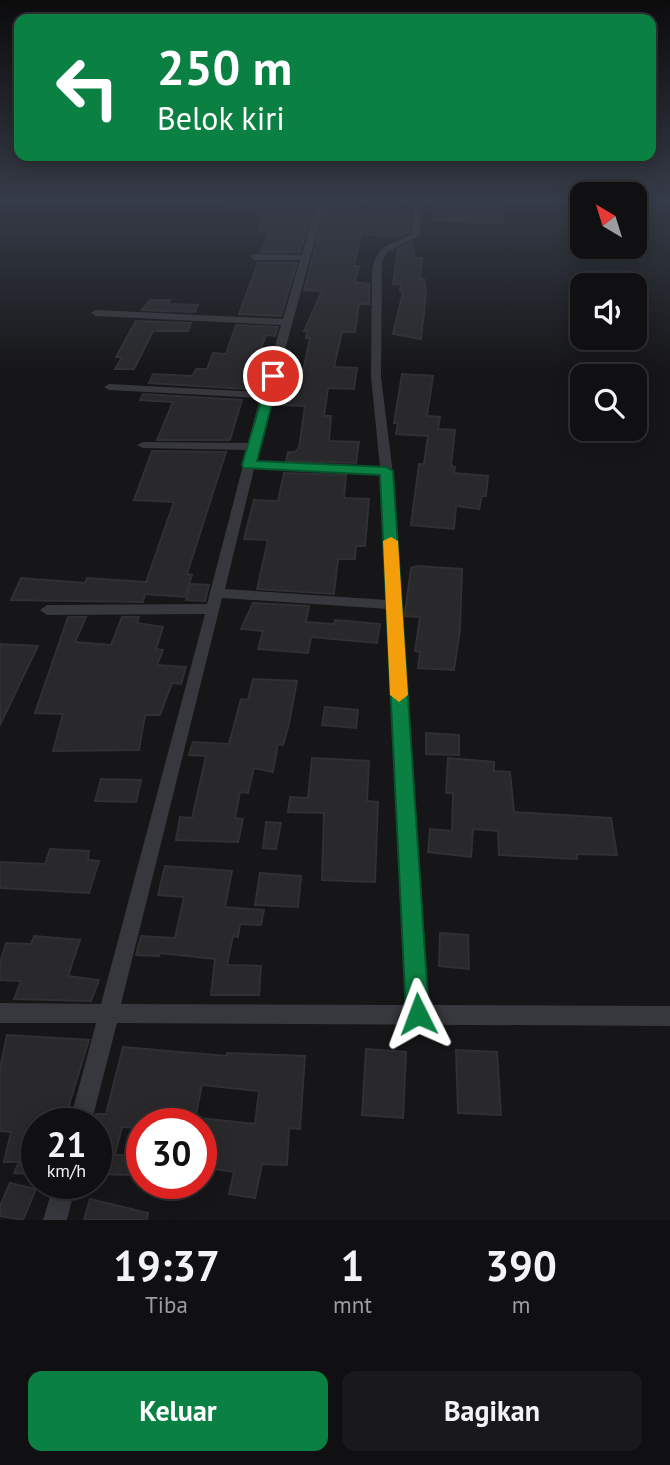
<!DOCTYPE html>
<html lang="id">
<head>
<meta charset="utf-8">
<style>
  :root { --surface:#101012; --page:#19191b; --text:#f1f3f6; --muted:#9c9d9f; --line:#303032; --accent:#0b8043 }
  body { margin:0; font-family:"PT Sans",sans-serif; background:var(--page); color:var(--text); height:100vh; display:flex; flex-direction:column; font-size:26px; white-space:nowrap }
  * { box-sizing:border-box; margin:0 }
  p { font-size:23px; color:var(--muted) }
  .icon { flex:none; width:38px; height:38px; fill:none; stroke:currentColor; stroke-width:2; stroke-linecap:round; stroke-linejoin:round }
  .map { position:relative; height:1220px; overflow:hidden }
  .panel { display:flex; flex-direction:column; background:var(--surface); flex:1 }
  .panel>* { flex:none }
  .guide { position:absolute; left:14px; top:14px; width:642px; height:147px; border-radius:14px; box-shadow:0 4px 18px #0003,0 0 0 2px var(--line); background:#0b8043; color:#fff; overflow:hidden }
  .needle { width:46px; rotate:322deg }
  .buttons { position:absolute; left:570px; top:182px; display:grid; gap:14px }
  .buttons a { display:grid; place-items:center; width:77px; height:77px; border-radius:14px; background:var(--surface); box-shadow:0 4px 18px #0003,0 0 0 2px var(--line); font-size:35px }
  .speed { position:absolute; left:21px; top:1108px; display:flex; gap:14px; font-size:35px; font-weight:700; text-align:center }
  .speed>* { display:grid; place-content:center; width:91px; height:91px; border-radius:50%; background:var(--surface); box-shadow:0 4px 18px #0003,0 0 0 2px var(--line); line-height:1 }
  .speed small { font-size:18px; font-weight:400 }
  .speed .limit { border:10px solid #d22; background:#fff; color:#111 }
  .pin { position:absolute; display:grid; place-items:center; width:60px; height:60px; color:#fff; margin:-30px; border:4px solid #fff; border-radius:50%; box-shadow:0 2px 7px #0007 }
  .me { position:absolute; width:77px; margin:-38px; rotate:357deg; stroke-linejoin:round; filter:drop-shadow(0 0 5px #0008) }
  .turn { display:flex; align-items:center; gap:24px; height:147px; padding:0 28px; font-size:32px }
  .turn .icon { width:91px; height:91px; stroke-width:2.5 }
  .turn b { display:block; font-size:49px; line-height:60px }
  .eta { display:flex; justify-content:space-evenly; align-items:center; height:119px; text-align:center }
  .eta b { font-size:42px; font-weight:800; line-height:49px }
  .cta { display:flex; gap:14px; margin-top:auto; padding:14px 28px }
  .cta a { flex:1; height:80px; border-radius:14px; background:var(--accent); color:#fff; font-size:28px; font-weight:800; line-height:80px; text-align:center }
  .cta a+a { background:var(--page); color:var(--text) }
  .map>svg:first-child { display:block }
  .building { fill:#29292c; stroke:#303034; stroke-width:2 }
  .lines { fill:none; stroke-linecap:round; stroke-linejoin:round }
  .street { fill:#37383d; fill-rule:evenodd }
  .route { fill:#0b8043; stroke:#07532c; stroke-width:2 }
  .slow { fill:#f59e0b }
</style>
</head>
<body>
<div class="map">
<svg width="670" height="1220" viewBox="0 0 670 1220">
  <rect width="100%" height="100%" fill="#161618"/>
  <g class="building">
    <path d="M443 203H502L504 223 433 220 434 207H443Z"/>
    <path d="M327 204 359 205 358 212 387 205 402 211 407 209 410 225 409 232 399 237 361 234 354 266H359L355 282 369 284V304H359L355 332H342L334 367 357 368 354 389 328 388 324 416H331L329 441 359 442 356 463 286 461 288 452H295L299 448 305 406 278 405 281 389 299 390 310 338H306L307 331H304L322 291 304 290Z"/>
    <path d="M265 210 312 212 300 252H261L268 234 258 230Z"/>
    <path d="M412 242 415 258H422L420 279H424L426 293 421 339 393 334 403 292 400 291 401 284H393L398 249Z"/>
    <path d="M258 263H297L281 316 239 314Z"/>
    <path d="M150 300H170L168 304 198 305 195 312 142 310Z"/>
    <path d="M136 321 191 323 188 331H153L134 369H115L122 357H116Z"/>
    <path d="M236 325 278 327 275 336 266 335 246 389 149 383 153 374 192 376 196 369H207L213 353 226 354Z"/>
    <path d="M402 374 433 376 427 416 440 417 438 429 455 430 451 466 455 467 454 473 488 476 486 496H482L479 509 456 506 454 529 411 525 419 464H424L428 436 396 434 398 423H394Z"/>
    <path d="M143 394 242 400 230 440H157L173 402 140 400Z"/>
    <path d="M152 451 226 452 187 574 192 575 185 597 145 594 143 602 11 600 21 578 85 583 87 578 146 582 174 502 134 500Z"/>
    <path d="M284 473 346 475 344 498 369 499 365 546H356L355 559H338L334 594 257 589 268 540 244 539 254 500 278 501Z"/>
    <path d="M417 566 462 569 460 630 454 670 418 668 420 652 415 651 420 617 405 616V612L411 568Z"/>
    <path d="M191 584 209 585 205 601 186 600Z"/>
    <path d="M253 603 309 606 306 622 334 624 335 620 380 624 377 643 311 637 308 653 258 649 263 631 241 629Z"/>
    <path d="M68 617H86L75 642 111 645 122 617H139L137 623 163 627 156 649 163 650 157 665 186 667 181 684 172 683 160 715H145L139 750 53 751 63 714 35 713Z"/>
    <path d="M0 644 38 646 0 725Z"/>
    <path d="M253 679 297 681 289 724 283 745 278 744 273 772 254 768 248 793 240 792 235 818 243 819 238 842 176 840 180 817 192 818 206 756 189 755 193 742 229 744 241 699 248 700Z"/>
    <path d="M325 707 358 710 356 728 322 725Z"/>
    <path d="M426 733 459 735V755L426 754Z"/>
    <path d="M312 758 369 761 367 801 378 802 375 882 322 880 324 813 288 812 290 797 308 798Z"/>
    <path d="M448 758 494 762V771L510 772 514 812 611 818 617 855 577 854V859L499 855 498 831 473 829 471 857 428 852 430 829 452 831 453 793H446Z"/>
    <path d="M101 779 141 780 136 802 95 801Z"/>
    <path d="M266 822 281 823 276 849 263 848Z"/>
    <path d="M50 849 89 851 88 860 99 861 89 893 0 888V862L45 864Z"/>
    <path d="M165 866 232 871 225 907 264 910 261 925 240 924 238 937 233 936 227 965 261 966 259 995H211L215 959 160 953 159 956 136 955 141 936 175 938 184 897 158 895Z"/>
    <path d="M260 873 301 876 298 907 255 905Z"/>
    <path d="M440 933 468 935 469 969 439 966Z"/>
    <path d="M34 936 80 940 68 976 99 980 91 1001 14 999 21 981 0 980V963L6 943 31 944Z"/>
    <path d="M7 1035 89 1040 63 1124H37V1156L32 1174 14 1173 19 1162H4L11 1132 0 1131V1069Z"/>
    <path d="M123 1047 227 1056V1053L305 1056 300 1129 289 1128 287 1165 262 1164 255 1198 229 1194 234 1172 201 1167V1118L255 1124 259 1091 202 1085 194 1124H142V1128L122 1127 115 1155H135L132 1175 96 1174V1114H106Z"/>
    <path d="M366 1049 406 1052 403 1118 362 1115Z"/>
    <path d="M456 1050 497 1052 501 1115 458 1113Z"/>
    <path d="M10 1183 36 1189 23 1220 0 1216V1206Z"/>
    <path d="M90 1199 148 1213 147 1220H84Z"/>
  </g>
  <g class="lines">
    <g class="street">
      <path d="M199 203H325L259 445 261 447 255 462 380 467 371 377 372 272C376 243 391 246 412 234L413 205H398L395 203H421L420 235 387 252 382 262 381 377 393 474 428 1005 670 1006V1026L117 1023 91 1124H69L96 1023H0V1003L101 1004 205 614 47 615 40 610 47 605 207 604 247 450 143 448 137 445 143 442 248 443 260 398 109 390 104 387 109 384 262 392 281 325 96 316 91 313 96 310 283 319 300 260H254L250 257 254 254 302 255 315 209 202 205ZM254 469 381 474 387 600 225 589ZM222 598 388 609 407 1005 121 1004Z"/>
      <path d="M54 1183H76L67 1220H43Z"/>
    </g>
  </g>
  <linearGradient id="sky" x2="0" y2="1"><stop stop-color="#0c0c0d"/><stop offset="0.54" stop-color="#363c48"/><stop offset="1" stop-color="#363c48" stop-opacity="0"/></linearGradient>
  <rect width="670" height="373" fill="url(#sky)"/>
  <path class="route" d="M269 374 279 376 257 461 386 467 393 471 429 1014 426 1021 418 1025 410 1021 406 1014 380 475 244 468 242 465Z"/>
  <path class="slow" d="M391 537 398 541 408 695 399 702 390 695 383 541Z"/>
</svg>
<div class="buttons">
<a><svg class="needle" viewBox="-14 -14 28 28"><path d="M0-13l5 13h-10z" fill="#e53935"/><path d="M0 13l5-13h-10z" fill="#9c9d9f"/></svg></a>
<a><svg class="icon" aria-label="sound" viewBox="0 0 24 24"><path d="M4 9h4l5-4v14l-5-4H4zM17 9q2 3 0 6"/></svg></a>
<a><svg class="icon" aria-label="search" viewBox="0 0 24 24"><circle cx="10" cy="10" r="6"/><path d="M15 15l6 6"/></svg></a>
</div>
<div class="speed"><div>21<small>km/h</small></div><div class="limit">30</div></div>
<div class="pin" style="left:273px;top:376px;background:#d93025"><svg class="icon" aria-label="arrive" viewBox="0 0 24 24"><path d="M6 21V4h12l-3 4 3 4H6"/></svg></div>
<svg class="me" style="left:418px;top:1014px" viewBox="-20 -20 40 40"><path d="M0-17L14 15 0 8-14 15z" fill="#0b8043" stroke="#fff" stroke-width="4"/></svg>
<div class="guide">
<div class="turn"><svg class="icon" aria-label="left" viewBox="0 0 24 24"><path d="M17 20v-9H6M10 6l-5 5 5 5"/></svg><div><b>250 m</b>Belok kiri</div></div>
</div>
</div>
<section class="panel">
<div class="eta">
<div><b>19:37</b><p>Tiba</p></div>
<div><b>1</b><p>mnt</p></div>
<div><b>390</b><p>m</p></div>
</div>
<div class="cta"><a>Keluar</a><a>Bagikan</a></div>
</section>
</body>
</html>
